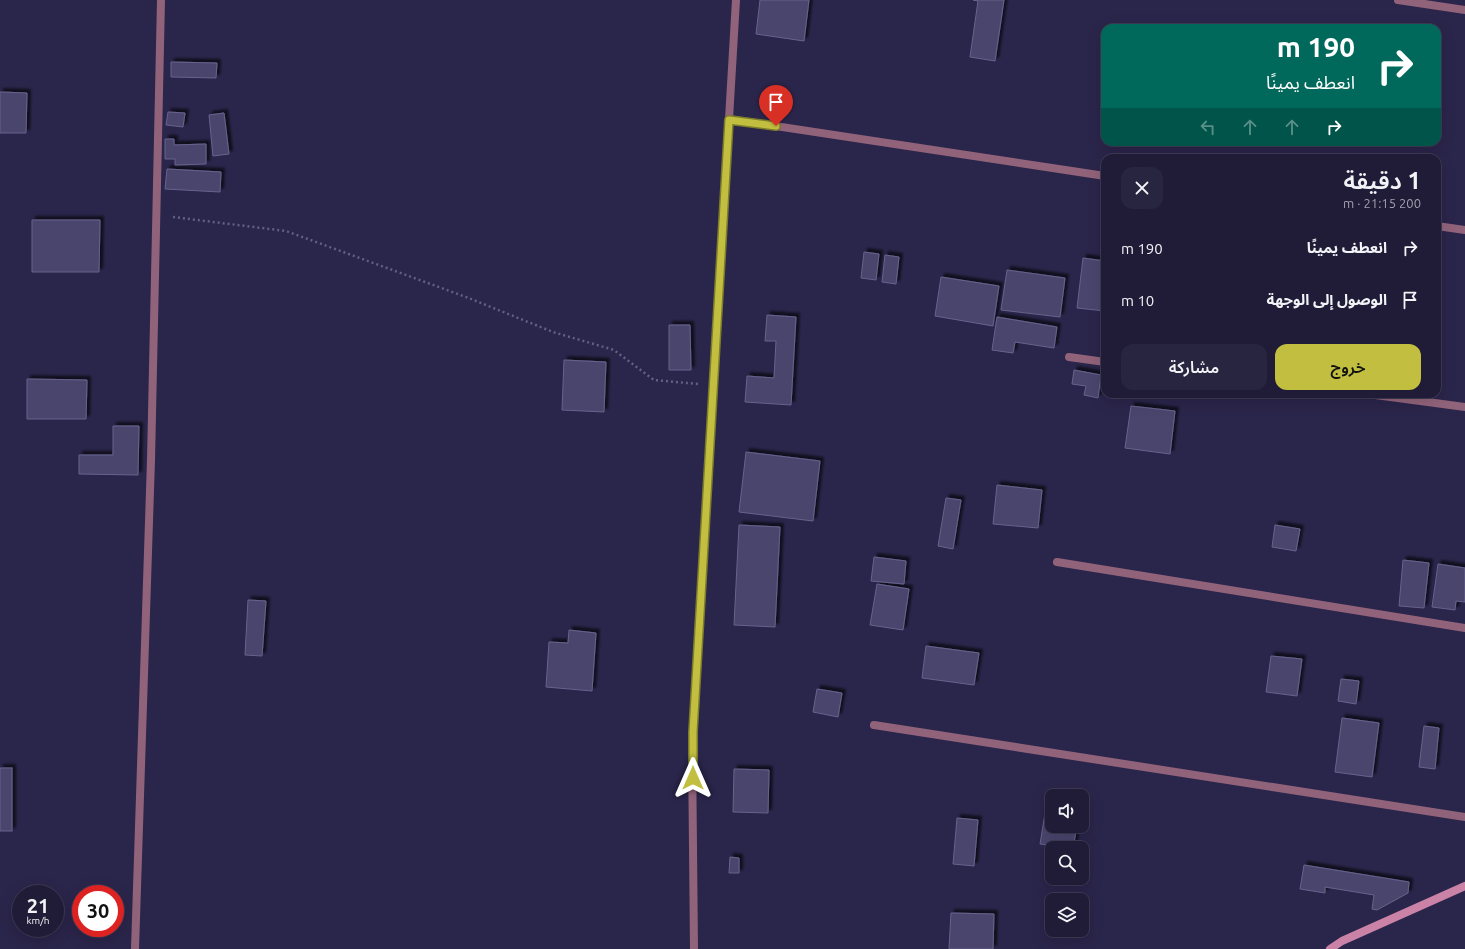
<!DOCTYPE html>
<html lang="ar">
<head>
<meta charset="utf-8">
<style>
  :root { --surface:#201c38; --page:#282540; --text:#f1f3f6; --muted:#a2a1ae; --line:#3d3a53; --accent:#c1be40 }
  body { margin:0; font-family:Ubuntu,"Noto Sans Arabic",sans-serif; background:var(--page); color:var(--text); direction:rtl; height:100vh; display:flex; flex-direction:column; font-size:15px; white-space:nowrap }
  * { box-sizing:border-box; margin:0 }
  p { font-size:13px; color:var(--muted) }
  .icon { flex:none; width:22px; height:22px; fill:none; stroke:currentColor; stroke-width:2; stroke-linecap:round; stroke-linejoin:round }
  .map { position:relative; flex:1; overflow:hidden; direction:ltr }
  .panel { position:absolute; left:1101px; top:154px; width:340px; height:244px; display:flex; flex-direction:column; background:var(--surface); border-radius:12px; box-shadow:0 4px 16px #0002,0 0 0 1px var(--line); direction:rtl }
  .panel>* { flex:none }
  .hud { position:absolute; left:1101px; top:24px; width:340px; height:122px; border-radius:12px; box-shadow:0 4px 16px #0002,0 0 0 1px var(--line); direction:rtl; background:#00695c; color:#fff; overflow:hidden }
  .fabs { position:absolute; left:1045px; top:789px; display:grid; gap:8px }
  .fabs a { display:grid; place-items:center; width:44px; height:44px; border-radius:8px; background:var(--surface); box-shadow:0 4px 16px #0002,0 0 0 1px var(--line); font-size:20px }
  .speed { position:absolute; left:12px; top:885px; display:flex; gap:8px; font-size:20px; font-weight:700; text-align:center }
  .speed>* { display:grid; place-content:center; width:52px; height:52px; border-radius:50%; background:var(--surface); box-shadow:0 4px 16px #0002,0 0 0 1px var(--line); line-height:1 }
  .speed small { font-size:10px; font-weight:400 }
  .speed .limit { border:6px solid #d22; background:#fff; color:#111 }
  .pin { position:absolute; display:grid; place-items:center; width:34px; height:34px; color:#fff; margin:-41px -17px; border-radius:50% 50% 50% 0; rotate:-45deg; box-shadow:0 0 4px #0007 }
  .pin .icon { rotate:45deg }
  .me { position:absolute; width:44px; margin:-22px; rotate:0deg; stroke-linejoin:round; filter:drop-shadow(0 0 3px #0008) }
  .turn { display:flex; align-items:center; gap:14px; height:84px; padding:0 20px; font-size:18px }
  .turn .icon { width:52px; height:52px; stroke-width:2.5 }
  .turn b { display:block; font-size:28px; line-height:34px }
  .lanes { display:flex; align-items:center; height:38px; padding:0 20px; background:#0003; justify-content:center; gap:20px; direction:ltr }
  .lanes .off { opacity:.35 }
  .round { display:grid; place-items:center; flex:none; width:42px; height:42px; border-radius:12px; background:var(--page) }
  .summary { display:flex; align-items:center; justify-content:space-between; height:68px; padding:0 20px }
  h1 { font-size:24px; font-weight:600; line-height:30px }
  .cta { display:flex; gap:8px; margin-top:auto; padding:8px 20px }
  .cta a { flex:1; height:46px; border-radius:12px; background:var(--accent); color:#111; font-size:16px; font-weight:600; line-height:46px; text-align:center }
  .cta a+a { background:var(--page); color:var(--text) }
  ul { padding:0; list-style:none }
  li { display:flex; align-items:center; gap:12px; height:52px; padding:0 20px }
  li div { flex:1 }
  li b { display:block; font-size:15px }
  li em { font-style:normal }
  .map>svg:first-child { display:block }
  .building { fill:#49456d; stroke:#67638d; filter:url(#shadow) }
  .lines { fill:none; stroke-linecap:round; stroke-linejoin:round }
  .path { stroke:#646081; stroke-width:2.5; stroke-dasharray:2 3; stroke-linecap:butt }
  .street { stroke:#91637a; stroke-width:8 }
  .secondary { stroke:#ca82a7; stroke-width:8 }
  .route-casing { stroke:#7d7c2a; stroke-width:10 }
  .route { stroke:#c1be40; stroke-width:7 }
</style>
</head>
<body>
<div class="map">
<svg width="1465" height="949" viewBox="0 0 1465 949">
  <defs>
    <filter id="shadow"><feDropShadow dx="3.5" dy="-3.5" stdDeviation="1" flood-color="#0009"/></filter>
  </defs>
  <rect width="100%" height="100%" fill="#2a254a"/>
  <g class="building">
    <path d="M760 0H809L804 41 756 34Z"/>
    <path d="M973 0H1004L995 61 970 57 978 1Z"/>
    <path d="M171 62 217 63 216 78 171 77Z"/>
    <path d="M0 92 27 93 26 133H0Z"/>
    <path d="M168 112 185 113 183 127 166 125Z"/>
    <path d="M224 113 229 154 213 156 209 115Z"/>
    <path d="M165 139H174V145L206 144V164L175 165V159H165Z"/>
    <path d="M167 169 221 172 220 192 165 189Z"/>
    <path d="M32 220H100L99 272H32Z"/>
    <path d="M864 252 879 254 876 280 861 278Z"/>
    <path d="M885 255 899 257 896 284 882 282Z"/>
    <path d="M1083 258 1105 261V311L1077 308Z"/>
    <path d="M1007 270 1065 278 1060 317 1001 310Z"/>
    <path d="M941 277 999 286 993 326 935 316Z"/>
    <path d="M767 315 796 317 791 405 745 402 747 376 774 378 776 341H765Z"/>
    <path d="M997 317 1057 327 1054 348 1015 342 1013 353 992 350Z"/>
    <path d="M669 325H690L691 370H669Z"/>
    <path d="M564 360 606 362 604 412 562 410Z"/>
    <path d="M1074 370 1101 375 1098 398 1084 395 1086 386 1072 384Z"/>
    <path d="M27 379 87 380 86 419H27Z"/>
    <path d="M1131 406 1175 411 1170 454 1125 448Z"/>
    <path d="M113 426H139L138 475 79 474V455H113Z"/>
    <path d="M746 452 820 461 813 521 739 512Z"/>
    <path d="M997 485 1042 490 1038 528 993 524Z"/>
    <path d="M946 498 961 500 953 549 938 546Z"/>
    <path d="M739 525 780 527 775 627 734 625Z"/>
    <path d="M1275 525 1300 529 1296 551 1272 547Z"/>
    <path d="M874 557 906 561 904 584 871 581Z"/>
    <path d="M1403 560 1429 563 1424 608 1399 606Z"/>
    <path d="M1438 564 1465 568V602L1456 601 1455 610 1432 607Z"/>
    <path d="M877 584 909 589 903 630 870 625Z"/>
    <path d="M248 600 266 601 262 656 245 655Z"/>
    <path d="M569 630 596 633 592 691 546 687 549 642 568 643Z"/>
    <path d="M926 646 979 653 974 685 922 678Z"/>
    <path d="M1271 656 1302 659 1297 696 1266 692Z"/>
    <path d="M1341 679 1359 681 1356 704 1338 701Z"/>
    <path d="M817 689 842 693 838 717 813 712Z"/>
    <path d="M1342 718 1379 723 1372 777 1335 772Z"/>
    <path d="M1424 726 1439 728 1435 769 1419 767Z"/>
    <rect x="0" y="768" width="12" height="63"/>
    <path d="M734 769 769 770 768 813 733 812Z"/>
    <path d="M1048 795 1052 796V826H1077L1073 848 1040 844Z"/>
    <path d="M957 818 978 820 974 866 953 864Z"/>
    <path d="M730 857 739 858V873H729Z"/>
    <path d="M1304 865 1409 882 1408 893 1377 910 1372 909 1374 895 1325 887V893L1300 889Z"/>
    <path d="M951 913 994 914 993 949H949Z"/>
  </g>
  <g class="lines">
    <path class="path" d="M173 217 286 231 466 297 553 332 614 350 654 380 698 384"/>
    <g class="street">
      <path d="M1398 0 1465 10"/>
      <path d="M729 119 1105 176"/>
      <path d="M1437 226 1465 230"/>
      <path d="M1069 357 1105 362"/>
      <path d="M1368 394 1465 407"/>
      <path d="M1057 562 1465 628"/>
      <path d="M874 725 1465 817"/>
      <path d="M135 949 151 460 161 0"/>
      <path d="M694 949 692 747 736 0"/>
    </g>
    <path class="secondary" d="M1330 949 1342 941 1465 886"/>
  </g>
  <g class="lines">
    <defs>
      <path id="route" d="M693 778V732L729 120 776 126"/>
    </defs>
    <use href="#route" class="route-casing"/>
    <use href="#route" class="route"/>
  </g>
</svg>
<div class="fabs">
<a><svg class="icon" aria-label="sound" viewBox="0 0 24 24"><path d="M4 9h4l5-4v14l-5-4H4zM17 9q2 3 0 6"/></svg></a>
<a><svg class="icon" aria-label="search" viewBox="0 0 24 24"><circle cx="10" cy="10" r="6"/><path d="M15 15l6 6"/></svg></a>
<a><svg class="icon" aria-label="layers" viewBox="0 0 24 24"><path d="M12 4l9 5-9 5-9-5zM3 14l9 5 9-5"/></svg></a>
</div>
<div class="speed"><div>21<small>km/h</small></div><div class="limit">30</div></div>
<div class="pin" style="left:776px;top:126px;background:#d93025"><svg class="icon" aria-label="arrive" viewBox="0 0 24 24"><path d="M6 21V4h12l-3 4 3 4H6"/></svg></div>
<svg class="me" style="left:693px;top:778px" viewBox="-20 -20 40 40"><path d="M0-17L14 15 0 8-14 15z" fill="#c1be40" stroke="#fff" stroke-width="4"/></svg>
<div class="hud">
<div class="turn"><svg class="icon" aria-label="right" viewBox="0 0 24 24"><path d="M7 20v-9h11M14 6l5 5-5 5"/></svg><div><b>190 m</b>انعطف يمينًا</div></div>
<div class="lanes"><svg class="icon off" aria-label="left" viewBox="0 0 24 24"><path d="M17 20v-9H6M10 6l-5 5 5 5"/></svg><svg class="icon off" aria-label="ahead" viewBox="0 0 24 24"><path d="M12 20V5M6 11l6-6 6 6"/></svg><svg class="icon off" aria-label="ahead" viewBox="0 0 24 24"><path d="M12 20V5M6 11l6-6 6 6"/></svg><svg class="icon" aria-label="right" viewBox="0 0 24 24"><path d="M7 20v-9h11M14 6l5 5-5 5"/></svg></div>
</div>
<section class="panel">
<div class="summary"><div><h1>1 دقيقة</h1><p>200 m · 21:15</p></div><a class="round"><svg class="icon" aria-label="close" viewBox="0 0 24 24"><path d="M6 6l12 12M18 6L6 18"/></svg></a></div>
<ul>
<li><svg class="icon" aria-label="right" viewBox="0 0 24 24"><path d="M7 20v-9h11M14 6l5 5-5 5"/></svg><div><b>انعطف يمينًا</b></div><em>190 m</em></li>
<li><svg class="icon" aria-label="arrive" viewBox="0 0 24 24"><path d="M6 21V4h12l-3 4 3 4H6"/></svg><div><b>الوصول إلى الوجهة</b></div><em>10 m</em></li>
</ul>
<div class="cta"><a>خروج</a><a>مشاركة</a></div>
</section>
</div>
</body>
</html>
